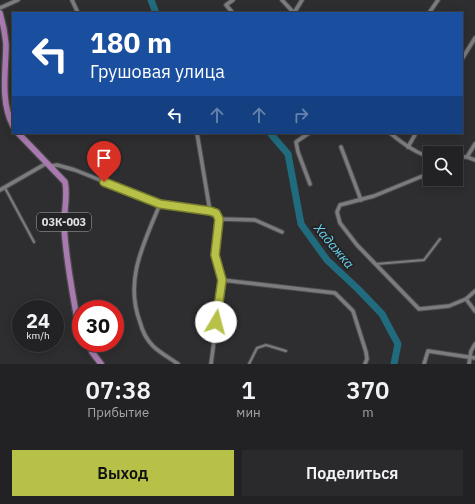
<!DOCTYPE html>
<html lang="ru">
<head>
<meta charset="utf-8">
<style>
  :root { --surface:#222224; --page:#2a2a2c; --text:#f1f3f6; --muted:#a2a4a6; --line:#3f3f41; --accent:#b8c147 }
  body { margin:0; font-family:"IBM Plex Sans",sans-serif; background:var(--page); color:var(--text); height:100vh; display:flex; flex-direction:column; font-size:15px; white-space:nowrap }
  * { box-sizing:border-box; margin:0 }
  p { font-size:13px; color:var(--muted) }
  .icon { flex:none; width:22px; height:22px; fill:none; stroke:currentColor; stroke-width:2; stroke-linecap:round; stroke-linejoin:round }
  .map { position:relative; height:364px; overflow:hidden }
  .sheet { display:flex; flex-direction:column; background:var(--surface); flex:1 }
  .sheet>* { flex:none }
  .hud { position:absolute; left:12px; top:12px; width:451px; height:122px; border-radius:0px; box-shadow:0 2px 10px #0003,0 0 0 1px var(--line); background:#1a4fa0; color:#fff; overflow:hidden }
  .tools { position:absolute; left:423px; top:146px; display:grid; gap:8px }
  .tools a { display:grid; place-items:center; width:40px; height:40px; border-radius:0px; background:var(--surface); box-shadow:0 2px 10px #0003,0 0 0 1px var(--line); font-size:20px }
  .speed { position:absolute; left:12px; top:300px; display:flex; gap:8px; font-size:20px; font-weight:700; text-align:center }
  .speed>* { display:grid; place-content:center; width:52px; height:52px; border-radius:50%; background:var(--surface); box-shadow:0 2px 10px #0003,0 0 0 1px var(--line); line-height:1 }
  .speed small { font-size:10px; font-weight:400 }
  .speed .limit { border:6px solid #d22; background:#fff; color:#111 }
  .pin { position:absolute; display:grid; place-items:center; width:34px; height:34px; color:#fff; margin:-41px -17px; border-radius:50% 50% 50% 0; rotate:-45deg; box-shadow:0 0 4px #0007 }
  .pin .icon { rotate:45deg }
  .me { position:absolute; width:44px; margin:-22px; rotate:8deg; stroke-linejoin:round; filter:drop-shadow(0 0 3px #0008) }
  .turn { display:flex; align-items:center; gap:14px; height:84px; padding:0 12px; font-size:18px }
  .turn .icon { width:52px; height:52px; stroke-width:2.5 }
  .turn b { display:block; font-size:28px; line-height:34px }
  .lanes { display:flex; align-items:center; height:38px; padding:0 12px; background:#0003; justify-content:center; gap:20px; direction:ltr }
  .lanes .off { opacity:.35 }
  .eta { display:flex; justify-content:space-evenly; align-items:center; height:68px; text-align:center }
  .eta b { font-size:24px; font-weight:600; line-height:28px }
  .action { display:flex; gap:8px; margin-top:auto; padding:8px 12px }
  .action a { flex:1; height:46px; border-radius:0px; background:var(--accent); color:#111; font-size:16px; font-weight:600; line-height:46px; text-align:center }
  .action a+a { background:var(--page); color:var(--text) }
  .map>svg:first-child { display:block }
  .lines { fill:none; stroke-linecap:round; stroke-linejoin:round }
  .river { stroke:#206b7d; stroke-width:7 }
  .service-casing { stroke:#4b4b4d; stroke-width:4 }
  .minor-casing { stroke:#4b4b4d; stroke-width:5.5 }
  .primary-casing { stroke:#4b4b4d; stroke-width:8 }
  .service { stroke:#7c7c7f; stroke-width:2 }
  .minor { stroke:#7c7c7f; stroke-width:3.5 }
  .primary { stroke:#a97ab0; stroke-width:5.5 }
  .route-casing { stroke:#787d2e; stroke-width:10 }
  .route { stroke:#b8c147; stroke-width:7 }
  .labels { text-anchor:middle; dominant-baseline:central; stroke-width:4; stroke-linejoin:round; paint-order:stroke }
  .shield { fill:#242426; stroke:#a8a8aa; stroke-width:1 }
  .shield-label { font-size:11px; font-weight:bold; fill:#e1e0e2 }
  .water-label { font-size:13px; font-style:italic; fill:#69d4f1; stroke:#242426 }
</style>
</head>
<body>
<div class="map">
<svg width="475" height="364" viewBox="0 0 475 364">
  <rect width="100%" height="100%" fill="#2e2e30"/>
  <g class="lines">
    <g class="river">
      <path d="M151 0 156 13"/>
      <path d="M270 133 288 154 301 224 327 260 358 289 382 314 398 344 394 364"/>
    </g>
    <defs>
      <g id="service">
        <path d="M5 188 34 242"/>
        <path d="M376 264 424 260 440 239"/>
        <path d="M249 364 257 348 266 345 286 351"/>
      </g>
      <g id="minor">
        <path d="M72 0 78 13"/>
        <path d="M233 0 226 5 233 13"/>
        <path d="M282 0 294 13"/>
        <path d="M0 8 18 0"/>
        <path d="M294 13 302 0"/>
        <path d="M429 13 438 0"/>
        <path d="M462 59 475 38"/>
        <path d="M197 133 210 211"/>
        <path d="M309 133 296 142 298 152 310 184"/>
        <path d="M390 133C402 143 415 153 430 157"/>
        <path d="M341 147 361 200"/>
        <path d="M408 147 416 133"/>
        <path d="M456 157H467L475 160"/>
        <path d="M467 157 475 144"/>
        <path d="M51 166 57 165 75 170 160 204 210 211 216 213 219 219 255 220 282 232"/>
        <path d="M430 173 374 196 340 205 337 212 340 223 357 245 419 309 449 306 466 299 475 291"/>
        <path d="M0 190 47 163"/>
        <path d="M160 204C144 243 124 280 140 322 142 330 147 340 153 346 160 353 170 358 178 364"/>
        <path d="M222 280 335 293 353 311 366 352 367 359 365 364"/>
        <path d="M466 299 475 311"/>
        <path d="M211 364 222 280 215 255 219 219"/>
        <path d="M424 364 428 351 475 358"/>
        <path d="M469 364 471 351 475 344"/>
      </g>
      <g id="primary">
        <path d="M0 13C3 23 5 33 6 44 6 71 0 101 13 126"/>
        <path d="M18 133 65 182C68 196 64 210 64 224 65 255 72 289 77 319L81 329"/>
        <path d="M88 343 92 352 101 364"/>
      </g>
    </defs>
    <use href="#service" class="service-casing"/>
    <use href="#minor" class="minor-casing"/>
    <use href="#primary" class="primary-casing"/>
    <use href="#service" class="service"/>
    <use href="#minor" class="minor"/>
    <use href="#primary" class="primary"/>
  </g>
  <g class="lines">
    <defs>
      <path id="route" d="M104 182 160 204 210 211 216 213 219 219 215 255 222 280 216 322"/>
    </defs>
    <use href="#route" class="route-casing"/>
    <use href="#route" class="route"/>
  </g>
  <g class="labels">
    <rect class="shield" x="37" y="213" width="54" height="18" rx="3"/>
    <g class="shield-label">
      <text x="64" y="222">03К-003</text>
    </g>
    <g class="water-label">
      <text transform="translate(334 246) rotate(50)">Хадажка</text>
    </g>
  </g>
</svg>
<div class="tools">
<a><svg class="icon" aria-label="search" viewBox="0 0 24 24"><circle cx="10" cy="10" r="6"/><path d="M15 15l6 6"/></svg></a>
</div>
<div class="speed"><div>24<small>km/h</small></div><div class="limit">30</div></div>
<div class="pin" style="left:104px;top:182px;background:#d93025"><svg class="icon" aria-label="arrive" viewBox="0 0 24 24"><path d="M6 21V4h12l-3 4 3 4H6"/></svg></div>
<svg class="me" style="left:216px;top:322px" viewBox="-20 -20 40 40"><circle r="19" fill="#fff"/><path d="M0-13L10 11 0 6-10 11z" fill="#b8c147"/></svg>
<div class="hud">
<div class="turn"><svg class="icon" aria-label="left" viewBox="0 0 24 24"><path d="M17 20v-9H6M10 6l-5 5 5 5"/></svg><div><b>180 m</b>Грушовая улица</div></div>
<div class="lanes"><svg class="icon" aria-label="left" viewBox="0 0 24 24"><path d="M17 20v-9H6M10 6l-5 5 5 5"/></svg><svg class="icon off" aria-label="ahead" viewBox="0 0 24 24"><path d="M12 20V5M6 11l6-6 6 6"/></svg><svg class="icon off" aria-label="ahead" viewBox="0 0 24 24"><path d="M12 20V5M6 11l6-6 6 6"/></svg><svg class="icon off" aria-label="right" viewBox="0 0 24 24"><path d="M7 20v-9h11M14 6l5 5-5 5"/></svg></div>
</div>
</div>
<section class="sheet">
<div class="eta">
<div><b>07:38</b><p>Прибытие</p></div>
<div><b>1</b><p>мин</p></div>
<div><b>370</b><p>m</p></div>
</div>
<div class="action"><a>Выход</a><a>Поделиться</a></div>
</section>
</body>
</html>
